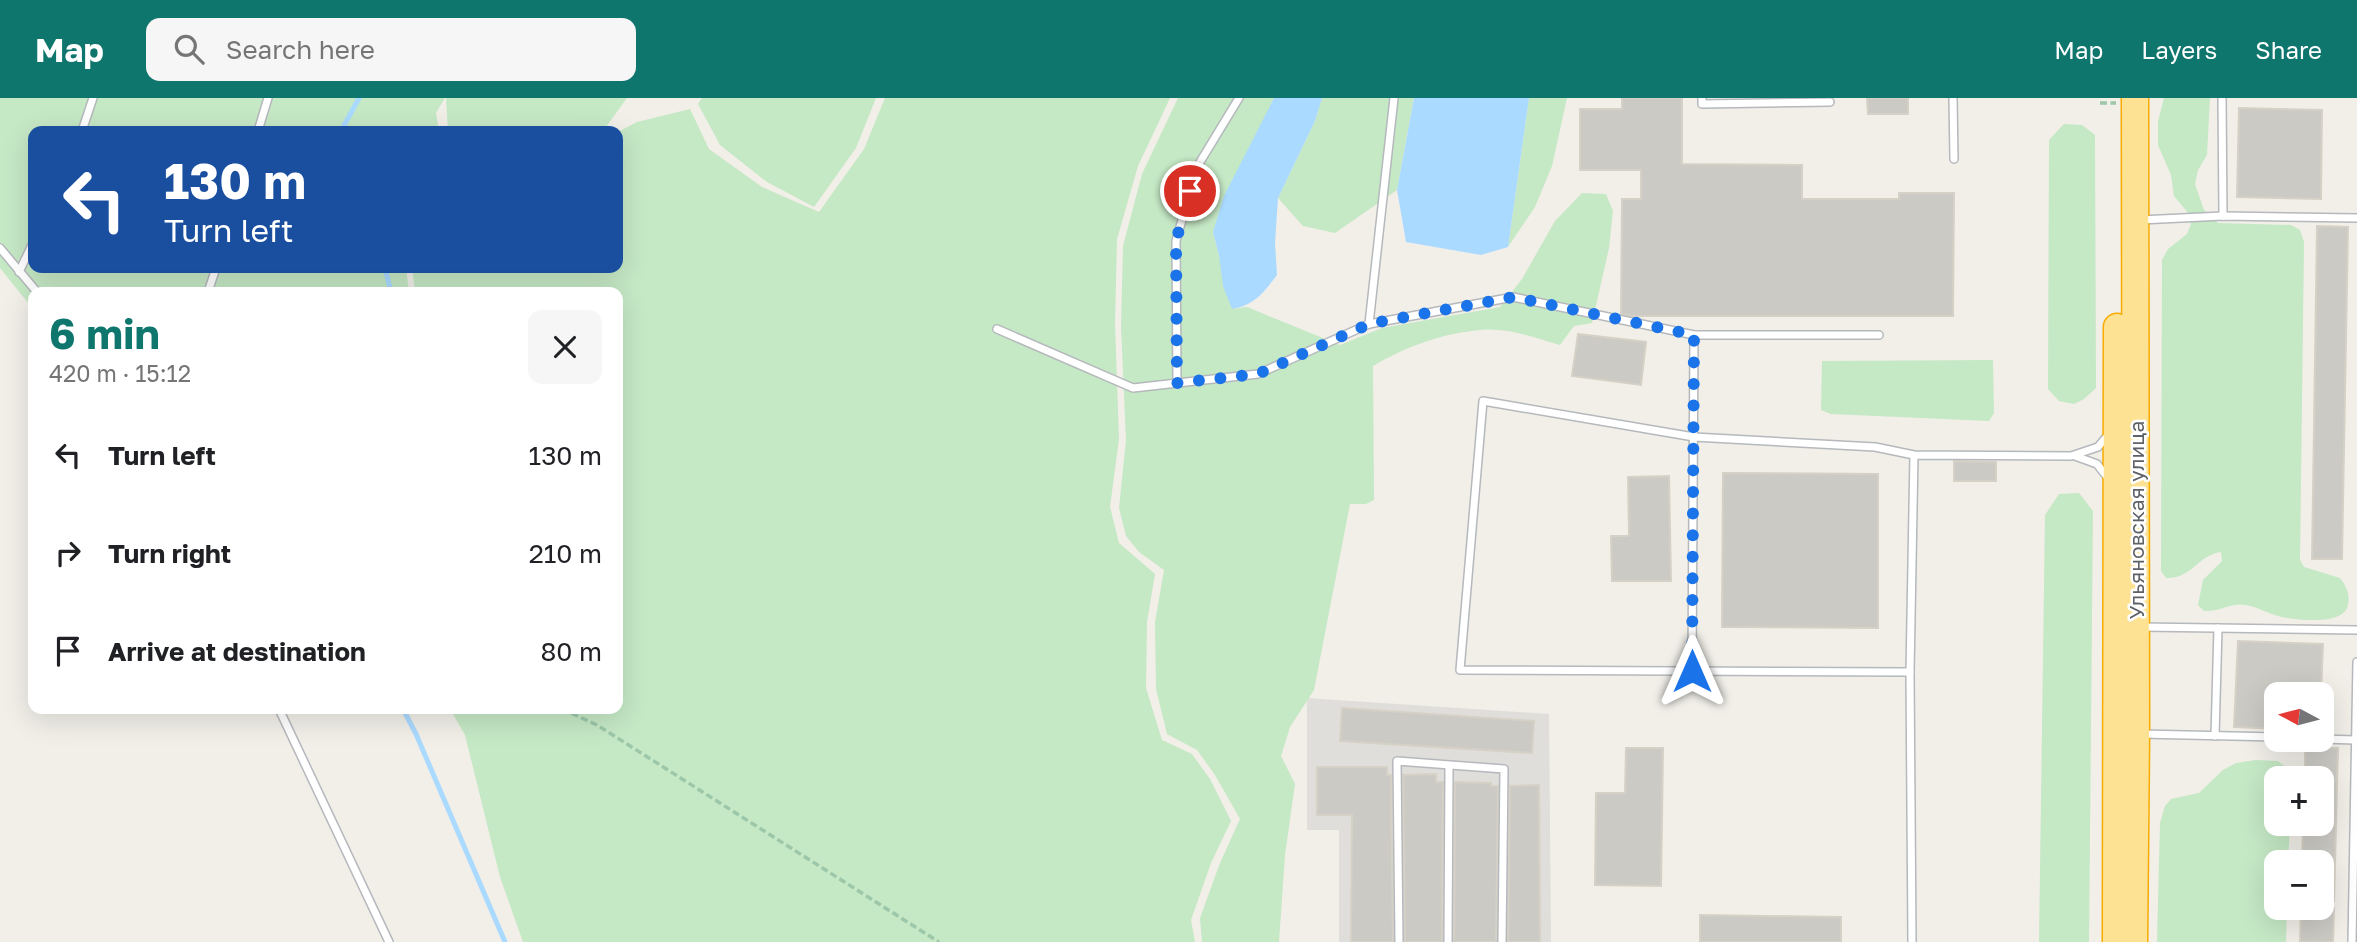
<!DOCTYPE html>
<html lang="en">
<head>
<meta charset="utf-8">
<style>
  :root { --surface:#fff; --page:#f6f6f6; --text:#202124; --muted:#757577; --accent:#0f766e }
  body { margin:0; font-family:"Golos Text",sans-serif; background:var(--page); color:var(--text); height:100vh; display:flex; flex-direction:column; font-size:26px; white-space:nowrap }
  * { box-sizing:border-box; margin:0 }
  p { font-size:23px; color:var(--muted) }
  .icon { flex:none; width:38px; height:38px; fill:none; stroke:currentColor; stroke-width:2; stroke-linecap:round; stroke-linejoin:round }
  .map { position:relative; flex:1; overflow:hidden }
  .drawer { position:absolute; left:28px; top:189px; width:595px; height:427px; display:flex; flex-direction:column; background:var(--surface); border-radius:14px; box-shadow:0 7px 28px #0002 }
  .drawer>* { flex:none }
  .guide { position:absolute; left:28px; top:28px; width:595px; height:147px; border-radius:14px; box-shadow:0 7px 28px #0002; background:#1a4fa0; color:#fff; overflow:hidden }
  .needle { width:46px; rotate:277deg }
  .fabs { position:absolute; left:2264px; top:584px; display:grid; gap:14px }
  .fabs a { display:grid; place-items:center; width:70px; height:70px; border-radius:14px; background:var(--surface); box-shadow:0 7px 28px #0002; font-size:35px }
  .pin { position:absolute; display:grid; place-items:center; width:60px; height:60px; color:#fff; margin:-30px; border:4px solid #fff; border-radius:50%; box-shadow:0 2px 7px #0007 }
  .me { position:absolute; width:77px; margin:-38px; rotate:0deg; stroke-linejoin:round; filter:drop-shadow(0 0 5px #0008) }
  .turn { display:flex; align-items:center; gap:24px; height:147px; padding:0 21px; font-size:32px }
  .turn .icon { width:91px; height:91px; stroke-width:2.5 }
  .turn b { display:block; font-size:49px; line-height:60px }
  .round { display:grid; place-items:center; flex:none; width:74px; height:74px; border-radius:14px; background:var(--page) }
  .headline { display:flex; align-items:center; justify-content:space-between; height:119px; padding:0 21px }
  h1 { font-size:42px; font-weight:700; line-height:52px; color:var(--accent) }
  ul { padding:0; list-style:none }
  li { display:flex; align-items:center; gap:21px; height:98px; padding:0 21px }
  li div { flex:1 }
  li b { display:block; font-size:26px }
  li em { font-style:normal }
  header { display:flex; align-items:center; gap:42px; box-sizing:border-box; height:98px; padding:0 35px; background:var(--accent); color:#fff }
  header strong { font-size:33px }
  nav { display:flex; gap:38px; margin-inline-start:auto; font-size:24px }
  .search { width:490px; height:63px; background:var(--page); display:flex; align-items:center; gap:18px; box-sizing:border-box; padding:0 24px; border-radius:14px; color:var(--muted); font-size:26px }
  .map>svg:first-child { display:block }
  .industrial { fill:#e0deda }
  .green { fill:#c5e8c5 }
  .water { fill:#aadaff }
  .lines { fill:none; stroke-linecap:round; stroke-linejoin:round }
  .stream { stroke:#aadaff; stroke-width:5 }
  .building { fill:#cccac5; stroke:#d6d1c6; stroke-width:2 }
  .lane-casing { stroke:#b5b8bc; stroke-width:10 }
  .highway-casing { stroke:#f9ab00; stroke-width:29 }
  .path { stroke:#9cc7a9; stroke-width:3.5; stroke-dasharray:7 3.5; stroke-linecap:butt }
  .lane { stroke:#fff; stroke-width:7 }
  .highway { stroke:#fde293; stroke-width:26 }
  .route { stroke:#1a73e8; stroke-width:12; stroke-dasharray:0 21.6 }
  .labels { text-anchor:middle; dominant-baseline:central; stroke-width:5; stroke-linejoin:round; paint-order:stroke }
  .street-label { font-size:21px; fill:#5f6368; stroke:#fff }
</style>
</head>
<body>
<header>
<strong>Map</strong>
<div class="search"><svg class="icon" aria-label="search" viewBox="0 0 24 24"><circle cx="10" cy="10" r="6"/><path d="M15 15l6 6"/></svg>Search here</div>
<nav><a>Map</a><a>Layers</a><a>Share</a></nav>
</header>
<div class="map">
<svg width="2357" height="844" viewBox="0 0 2357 844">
  <rect width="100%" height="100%" fill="#f1efe8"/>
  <path class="industrial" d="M1307 600 1549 616 1551 844H1339V732H1307Z"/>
  <g class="green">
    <path d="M0 0H445L436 15 439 33H33V170H406L409 194H33V211L0 170Z"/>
    <path d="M446 0H627L603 33H448Z"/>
    <path d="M702 0H876L856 50 814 109 767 84 720 47 698 6Z"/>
    <path d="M885 0H1170L1138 68 1117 141 1115 226 1119 341 1110 409 1119 445 1155 476 1147 524 1146 590 1162 642 1192 656 1210 681 1231 723 1211 765 1191 822 1195 844H523L500 779 465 637 450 611H618V194H415L412 170H618V34L637 24 690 11 709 51 762 89 819 114 864 51Z"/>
    <path d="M1178 0H1274L1213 134 1232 211 1247 209 1340 247 1382 230 1500 209 1522 181 1555 123 1582 95 1606 96 1613 113 1609 150 1592 225 1574 228 1560 247C1535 240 1507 229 1480 232 1443 235 1405 249 1373 268L1374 402 1366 406H1350L1314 592 1290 629 1281 658 1295 686 1285 757 1279 844H1202L1200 820 1220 765 1240 721 1215 677 1197 652 1167 636 1156 591 1155 524 1164 472 1139 454 1126 438 1119 410 1126 342 1121 229 1123 148 1142 76Z"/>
    <path d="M1322 0H1414L1397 92 1335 135 1303 128 1278 100 1315 23Z"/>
    <path d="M1529 0H1567L1552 68 1535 109 1508 149Z"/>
    <path d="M2164 0H2210L2207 57 2198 72 2195 86 2204 112 2218 125 2291 127 2300 132 2304 144 2300 462 2304 469 2340 480C2347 489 2351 498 2347 510 2340 527 2297 522 2282 519 2269 516 2258 509 2246 507 2232 504 2220 514 2204 513L2198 507 2203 482 2222 463 2221 454C2198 457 2192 481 2166 480L2161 473 2162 162 2168 151 2187 136 2191 126 2189 116 2174 98 2171 77 2158 47V23Z"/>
    <path d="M2064 26 2082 27 2095 37 2096 290 2084 301 2074 306 2059 303 2048 291 2049 42Z"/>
    <path d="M1993 262 1994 315 1989 323 1831 316 1821 312 1822 263Z"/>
    <path d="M2079 395 2093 413 2089 844H2039L2045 417 2059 396Z"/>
    <path d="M2256 662 2278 663 2287 670 2290 681H2277V726H2290L2288 765H2277V810H2287L2286 844H2157L2160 725 2165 708 2171 701 2199 695 2223 672 2236 665Z"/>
  </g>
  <g class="water">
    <path d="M1274 0H1322L1315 23 1278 100 1275 145 1277 177C1263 195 1255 207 1232 211L1223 188 1219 158 1213 134 1224 98Z"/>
    <path d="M1414 0H1529L1508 149 1481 157 1406 144 1397 92Z"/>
  </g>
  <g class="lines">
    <g class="stream">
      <path d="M341 33 359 0"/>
      <path d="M385 170 391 194"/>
      <path d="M403 611 416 636 505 844"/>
    </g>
  </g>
  <g class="building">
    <path d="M1622 0H1682V66L1802 67V101H1899V95H1954L1953 218H1631L1621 216 1622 101H1641V72H1580V11H1622Z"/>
    <path d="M1867 0H1908V16H1868Z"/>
    <path d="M2239 10 2322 12 2321 101 2237 99Z"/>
    <path d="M2317 128 2348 129 2342 461H2312Z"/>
    <path d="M1578 236 1646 244 1641 287 1572 278Z"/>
    <path d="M1954 363 1996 364V383H1954Z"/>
    <path d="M1723 375 1878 376V530L1722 529Z"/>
    <path d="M1669 378 1671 483H1612L1611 438H1629L1628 379Z"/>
    <path d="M2238 543 2323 546 2321 597H2277V631L2234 629Z"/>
    <path d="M1342 610 1534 623 1532 655 1340 643Z"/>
    <path d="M2305 649 2338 650 2334 803H2322V765H2302L2303 726H2322V681H2305Z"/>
    <path d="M1626 650H1663L1661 788 1595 787 1596 695H1625Z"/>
    <path d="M1317 669H1387V677H1391L1393 844H1351L1352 717H1317Z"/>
    <path d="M1436 676V684H1443L1442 844H1405L1403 677Z"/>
    <path d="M1455 684 1491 685V688H1498L1496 844H1454Z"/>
    <path d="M1539 687 1540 844H1508L1510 688Z"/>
    <path d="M2301 810H2334L2333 844H2300Z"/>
    <path d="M1700 817 1841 819V844H1700Z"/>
  </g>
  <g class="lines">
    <defs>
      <g id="lane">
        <path d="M1702 0V6L1830 4"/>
        <path d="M1953 0 1954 61"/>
        <path d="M2222 0 2223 118"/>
        <path d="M82 33 93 0"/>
        <path d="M258 33 268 0"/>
        <path d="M2140 122 2223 118 2357 120"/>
        <path d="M0 150 37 194"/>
        <path d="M19 174 33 145"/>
        <path d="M208 194 216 170"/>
        <path d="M1369 226 1394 0"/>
        <path d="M997 231 1133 290 1258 276 1369 226 1513 199 1694 237H1879"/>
        <path d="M1177 285 1176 143 1197 69 1239 0"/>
        <path d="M1914 357 1910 574 1460 572 1483 303 1694 339 1875 349 1914 357 2071 358 2098 349 2109 336"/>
        <path d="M2075 358 2097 366 2108 380"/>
        <path d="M2141 529 2357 532"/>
        <path d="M1692 573 1694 237"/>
        <path d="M1910 574 1912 844"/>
        <path d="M279 611 389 844"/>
        <path d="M2141 636 2277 639"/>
        <path d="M2215 638 2218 530"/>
        <path d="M2322 641 2355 642"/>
        <path d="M1399 844 1397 663 1504 671 1502 844"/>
        <path d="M1448 844 1449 668"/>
        <path d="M2352 844 2357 564"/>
      </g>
      <g id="highway">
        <path d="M2116 844 2117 229"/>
        <path d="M2134 844 2136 636 2135 0"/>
      </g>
    </defs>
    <use href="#lane" class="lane-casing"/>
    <use href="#highway" class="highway-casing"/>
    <g class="path">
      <path d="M2100 5H2116"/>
      <path d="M562 611 597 627 939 844"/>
    </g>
    <use href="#lane" class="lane"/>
    <use href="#highway" class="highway"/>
  </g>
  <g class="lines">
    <path class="route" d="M1190 93 1176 143 1177 285 1258 276 1369 226 1513 199 1694 237 1692 573"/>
  </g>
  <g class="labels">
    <g class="street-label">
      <text transform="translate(2136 422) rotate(-90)">Ульяновская улица</text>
    </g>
  </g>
</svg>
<div class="fabs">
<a><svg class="needle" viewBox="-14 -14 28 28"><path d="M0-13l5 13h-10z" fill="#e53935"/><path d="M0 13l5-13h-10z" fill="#757577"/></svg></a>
<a>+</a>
<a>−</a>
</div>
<div class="pin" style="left:1190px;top:93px;background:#d93025"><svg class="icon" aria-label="arrive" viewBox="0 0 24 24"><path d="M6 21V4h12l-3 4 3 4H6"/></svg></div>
<svg class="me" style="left:1692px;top:573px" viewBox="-20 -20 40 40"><path d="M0-17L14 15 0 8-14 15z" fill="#1a73e8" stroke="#fff" stroke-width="4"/></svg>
<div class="guide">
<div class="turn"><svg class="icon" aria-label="left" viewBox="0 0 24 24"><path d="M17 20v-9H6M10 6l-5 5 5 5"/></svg><div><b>130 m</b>Turn left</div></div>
</div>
<section class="drawer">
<div class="headline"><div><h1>6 min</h1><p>420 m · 15:12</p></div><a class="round"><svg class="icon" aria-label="close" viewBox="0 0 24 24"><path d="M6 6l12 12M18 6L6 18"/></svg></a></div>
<ul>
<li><svg class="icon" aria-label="left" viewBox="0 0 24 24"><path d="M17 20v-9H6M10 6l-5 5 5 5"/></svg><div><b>Turn left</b></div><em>130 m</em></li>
<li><svg class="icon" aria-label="right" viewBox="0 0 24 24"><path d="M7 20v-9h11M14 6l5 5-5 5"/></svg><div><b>Turn right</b></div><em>210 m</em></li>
<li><svg class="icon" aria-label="arrive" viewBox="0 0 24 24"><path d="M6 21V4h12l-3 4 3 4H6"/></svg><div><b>Arrive at destination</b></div><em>80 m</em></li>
</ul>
</section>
</div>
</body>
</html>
